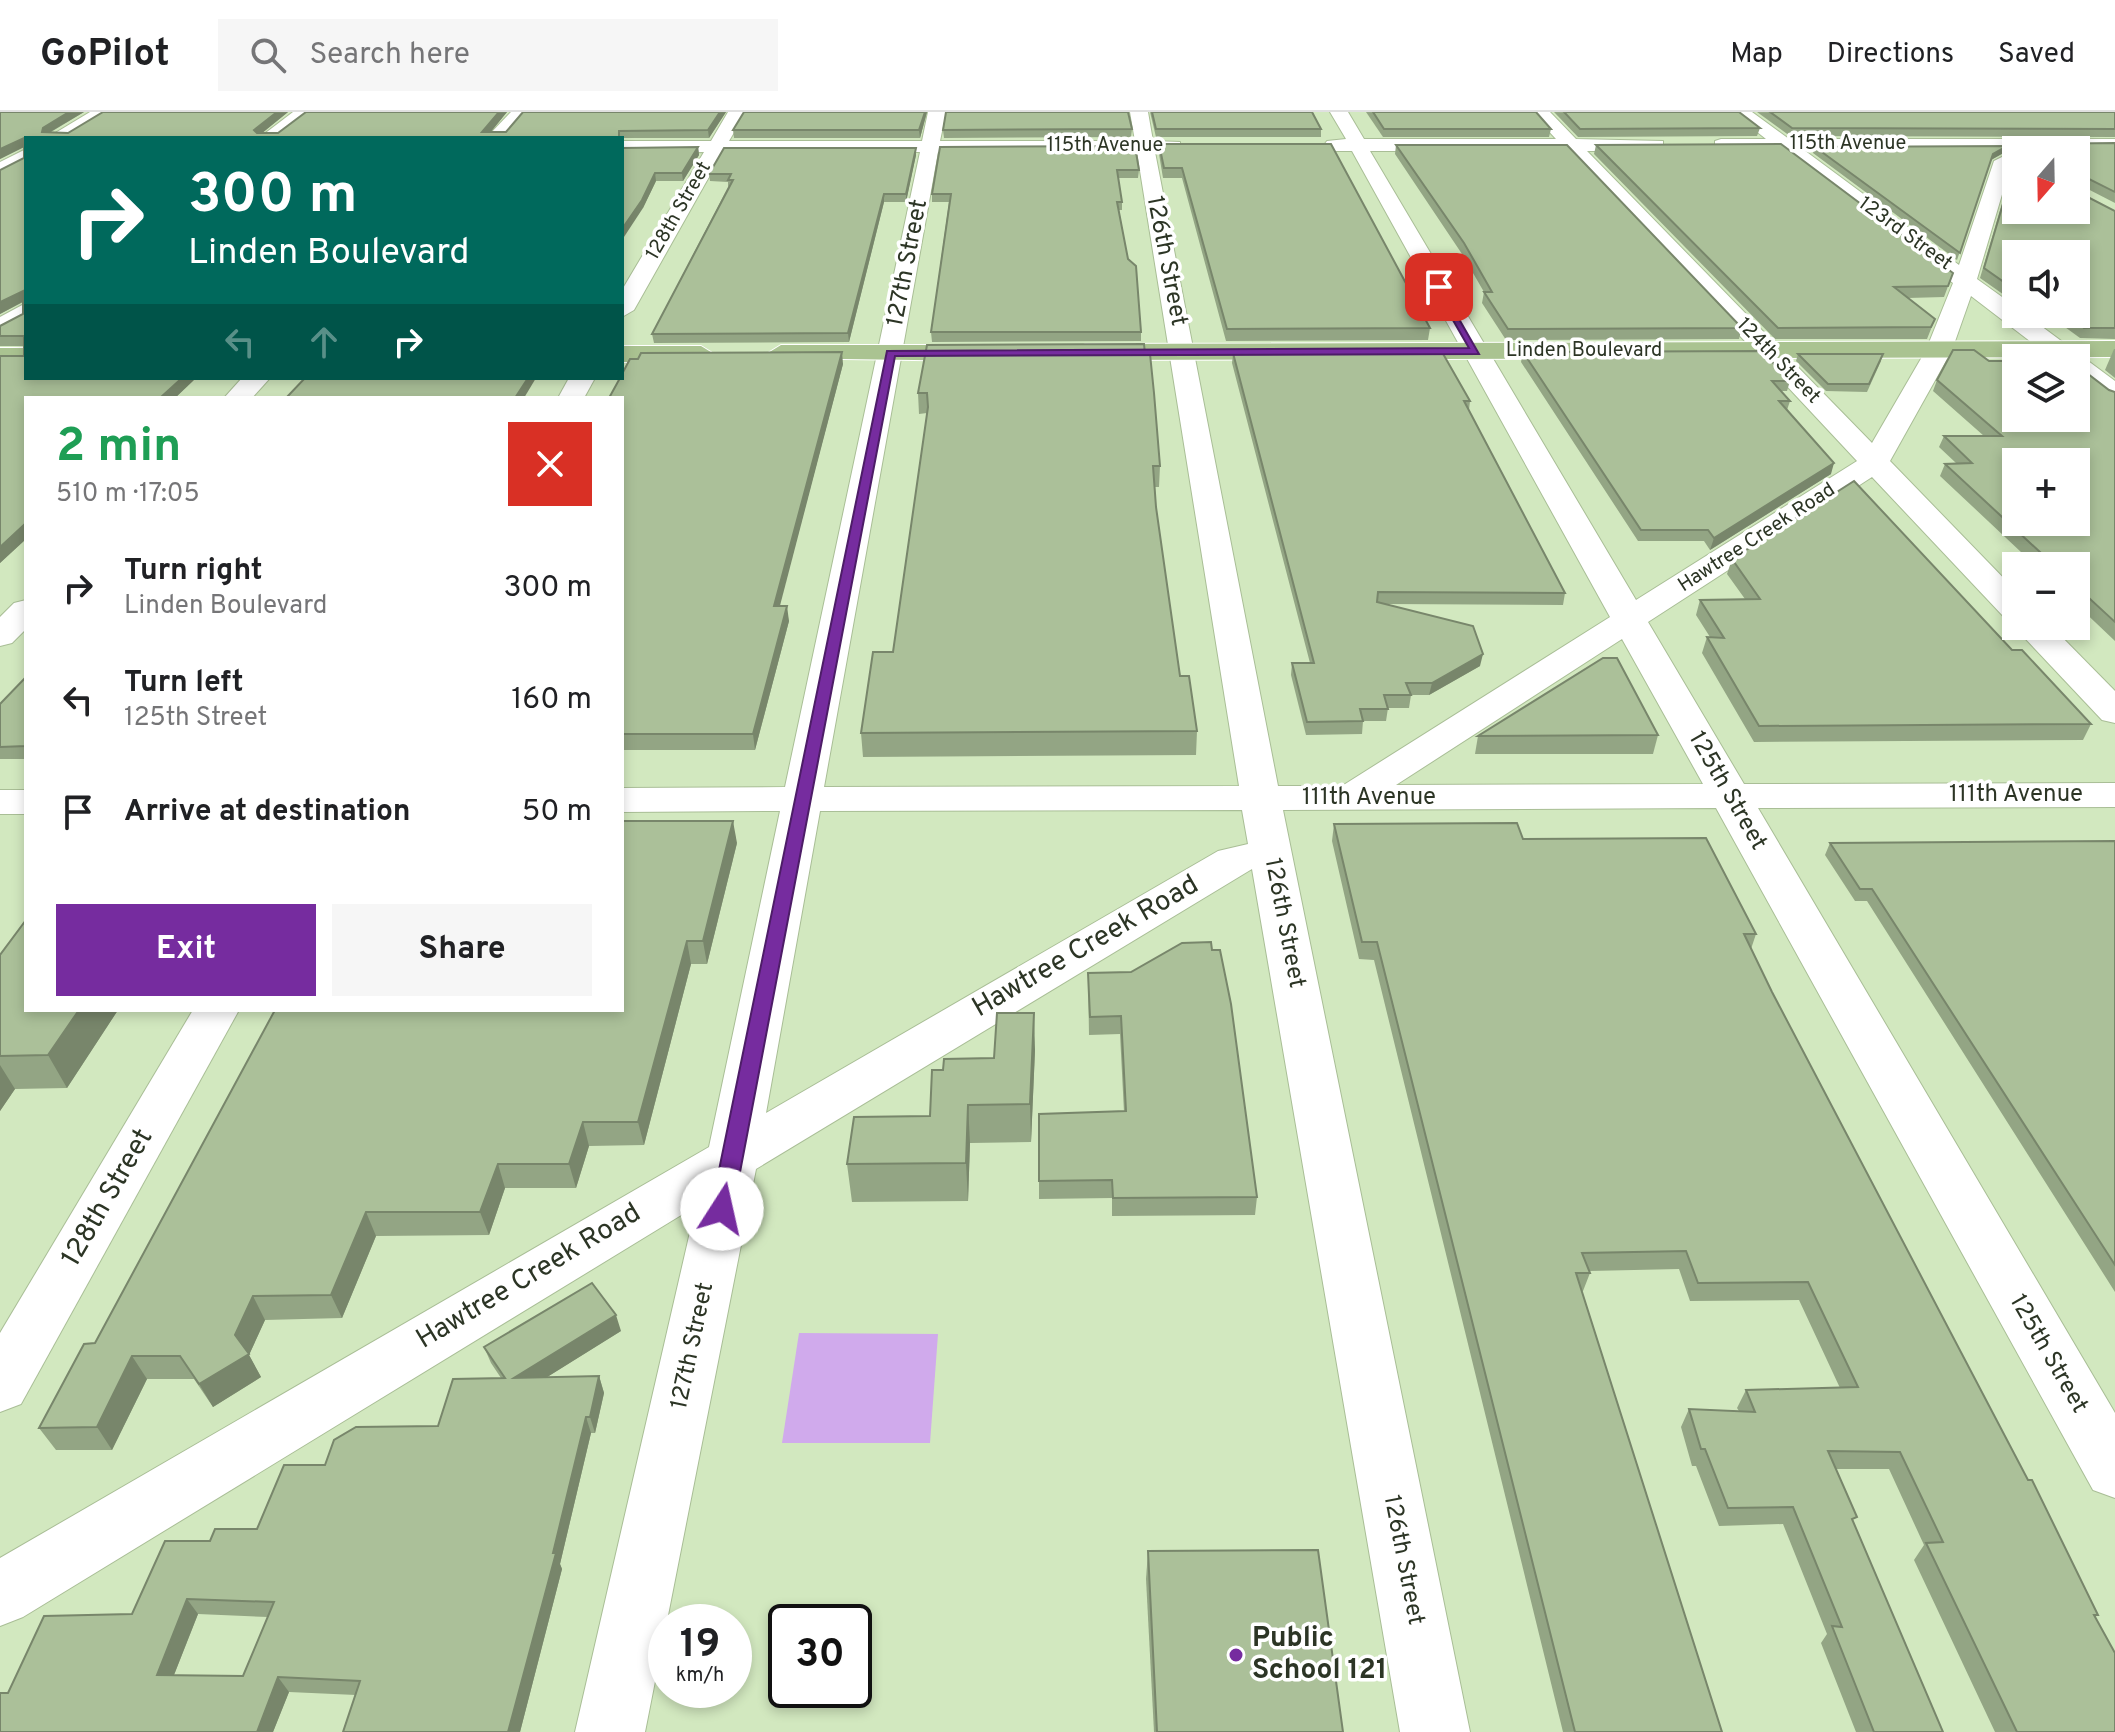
<!DOCTYPE html>
<html lang="en">
<head>
<meta charset="utf-8">
<style>
  :root { --surface:#fff; --page:#f6f6f6; --text:#202124; --muted:#757577; --line:#e0e0e0; --accent:#762c9f }
  body { margin:0; font-family:Overpass,sans-serif; background:var(--page); color:var(--text); height:100vh; display:flex; flex-direction:column; font-size:30px; white-space:nowrap }
  * { box-sizing:border-box; margin:0 }
  p { font-size:26px; color:var(--muted) }
  .icon { flex:none; width:44px; height:44px; fill:none; stroke:currentColor; stroke-width:2; stroke-linecap:round; stroke-linejoin:round }
  .map { position:relative; flex:1; overflow:hidden }
  .details { position:absolute; left:24px; top:284px; width:600px; height:616px; display:flex; flex-direction:column; background:var(--surface); border-radius:0px; box-shadow:0 4px 12px #0003 }
  .details>* { flex:none }
  .hud { position:absolute; left:24px; top:24px; width:600px; height:244px; border-radius:0px; box-shadow:0 4px 12px #0003; background:#00695c; color:#fff; overflow:hidden }
  .needle { width:52px; rotate:200deg }
  .tools { position:absolute; left:2002px; top:24px; display:grid; gap:16px }
  .tools a { display:grid; place-items:center; width:88px; height:88px; border-radius:0px; background:var(--surface); box-shadow:0 4px 12px #0003; font-size:40px }
  .speed { position:absolute; left:648px; top:1492px; display:flex; gap:16px; font-size:40px; font-weight:700; text-align:center }
  .speed>* { display:grid; place-content:center; width:104px; height:104px; border-radius:50%; background:var(--surface); box-shadow:0 4px 12px #0003; line-height:1 }
  .speed small { font-size:20px; font-weight:400 }
  .speed .limit { border:4px solid #111; border-radius:12px; background:#fff; color:#111 }
  .pin { position:absolute; display:grid; place-items:center; width:68px; height:68px; color:#fff; margin:-34px; border-radius:16px; box-shadow:0 4px 12px #0006 }
  .me { position:absolute; width:88px; margin:-44px; rotate:10deg; stroke-linejoin:round; filter:drop-shadow(0 0 6px #0008) }
  .turn { display:flex; align-items:center; gap:28px; height:168px; padding:0 32px; font-size:36px }
  .turn .icon { width:104px; height:104px; stroke-width:2.5 }
  .turn b { display:block; font-size:56px; line-height:68px }
  .lanes { display:flex; align-items:center; height:76px; padding:0 32px; background:#0003; justify-content:center; gap:40px; direction:ltr }
  .lanes .off { opacity:.35 }
  .round { display:grid; place-items:center; flex:none; width:84px; height:84px; border-radius:0px; background:var(--page) }
  .headline { display:flex; align-items:center; justify-content:space-between; height:136px; padding:0 32px }
  h1 { font-size:48px; font-weight:700; line-height:60px; color:#1e9e55 }
  .action { display:flex; gap:16px; margin-top:auto; padding:16px 32px }
  .action a { flex:1; height:92px; border-radius:0px; background:var(--accent); color:#fff; font-size:32px; font-weight:700; line-height:92px; text-align:center }
  .action a+a { background:var(--page); color:var(--text) }
  ul { padding:0; list-style:none }
  li { display:flex; align-items:center; gap:24px; height:112px; padding:0 32px }
  li div { flex:1 }
  li b { display:block; font-size:30px }
  li em { font-style:normal }
  header { display:flex; align-items:center; gap:48px; box-sizing:border-box; height:112px; padding:0 40px; background:var(--surface); border-bottom:2px solid var(--line) }
  header strong { font-size:38px }
  nav { display:flex; gap:44px; margin-inline-start:auto; font-size:28px }
  .search { width:560px; height:72px; background:var(--page); display:flex; align-items:center; gap:20px; box-sizing:border-box; padding:0 28px; border-radius:0px; color:var(--muted); font-size:30px }
  .map>svg:first-child { display:block }
  .green { fill:#d0aaec }
  .lines { fill:none; stroke-linecap:round; stroke-linejoin:round }
  .minor-casing { stroke:#a9be96; stroke-width:2 }
  .major-casing { stroke:#fff; stroke-width:2 }
  .minor { fill:#fff; fill-rule:evenodd }
  .major { fill:#aac391; fill-rule:evenodd }
  .wall { fill:#93a584; fill-rule:evenodd }
  .shaded-wall { fill:#78866b }
  .building { fill:#abc099; stroke:#78866b; stroke-width:2; fill-rule:evenodd }
  .route { fill:#762c9f; stroke:#4d1d67; stroke-width:2 }
  .poi-dot { fill:#762c9f; stroke:#fff; stroke-width:3 }
  .labels { text-anchor:middle; dominant-baseline:central; stroke-width:7; stroke-linejoin:round; paint-order:stroke }
  .far-street-label { font-size:20px; fill:#2c3525; stroke:#fff }
  .street-label { font-size:24px; fill:#2c3525; stroke:#fff }
  .near-street-label { font-size:28px; fill:#2c3525; stroke:#fff }
  .near-poi-label { font-size:28px; font-weight:bold; fill:#2c3525; stroke:#fff; text-anchor:start }
</style>
</head>
<body>
<header>
<strong>GoPilot</strong>
<div class="search"><svg class="icon" aria-label="search" viewBox="0 0 24 24"><circle cx="10" cy="10" r="6"/><path d="M15 15l6 6"/></svg>Search here</div>
<nav><a>Map</a><a>Directions</a><a>Saved</a></nav>
</header>
<div class="map">
<svg width="2115" height="1620" viewBox="0 0 2115 1620">
  <rect width="100%" height="100%" fill="#d2e8bf"/>
  <path class="green" d="M799 1221 938 1222 930 1331H782Z"/>
  <g class="lines">
    <defs>
      <g id="minor">
        <path d="M90 0H112L69 26H47Z"/>
        <path d="M293 0H313L280 26H259Z"/>
        <path d="M511 0H530L505 26H486Z"/>
        <path d="M728 0H746L729 29H922L928 0H946L940 29H1135L1130 0H1148L1153 29 1180 30V38L1155 40 1278 674H1342L1610 505 1352 39H1333L1324 33 1327 29 1346 27 1330 0H1348L1364 27H1556L1531 0H1550L1576 27 1663 29V37L1657 39H1587L1872 331 1926 238 1953 171 1780 38 1715 37V29L1721 27H1766L1732 0H1752L1789 27H2115V37L1804 38 1959 153 1994 49 2016 38V51L2011 52 1977 167 2016 195V202H2025L2115 269V289L2106 287 2076 264V246H2052L1971 184 1952 238 1890 349 2016 479V508L2004 505 1872 365 1648 510 1744 672 2115 671V695L1758 696 2115 1301V1386L2093 1378 1716 696 1283 698 1470 1620H1400L1252 757 756 1057 645 1620H575L696 1094 23 1505 0 1514V1446L709 1035 780 699 622 700V676L785 675 920 40H723L634 198 622 205V178L704 40 622 41V29H711ZM1370 39H1567L1857 349 1636 488ZM938 40H1137L1239 674 824 675ZM1622 527 1703 672 1396 673ZM1242 698 1248 732 1218 739 766 1001 820 699Z"/>
        <path d="M26 37V51L0 64V50Z"/>
        <path d="M26 191V209L0 223V205Z"/>
        <path d="M242 266H270L252 286H224Z"/>
        <path d="M569 266H595L584 286H558Z"/>
        <path d="M26 488V517L12 531 0 534V505L14 491Z"/>
        <path d="M2016 512 2051 514 2115 579V611L2102 608 2020 521Z"/>
        <rect x="0" y="678" width="26" height="24"/>
        <path d="M193 898H239L21 1292 0 1300V1221Z"/>
      </g>
      <g id="major">
        <path d="M2115 229V245L1085 248 1072 240 1085 232Z"/>
        <path d="M781 233H985L998 241 985 249 772 246 768 241Z"/>
        <path d="M622 234H701L714 242 701 250H622Z"/>
        <rect x="0" y="236" width="26" height="16"/>
      </g>
    </defs>
    <use href="#minor" class="minor-casing"/>
    <use href="#major" class="major-casing"/>
    <use href="#minor" class="minor"/>
    <use href="#major" class="major"/>
  </g>
  <g class="wall">
    <path d="M0 0H84L51 20 68 21 103 0H288L262 21H278L306 0H507L490 20H506L523 0H726L709 26H26V266H196L175 286H26V427L0 451V244H24V234H0V214L23 202V190L0 202V58L24 46V35L0 47Z"/>
    <path d="M927 0 920 26H734L733 18Z"/>
    <path d="M1150 0H1312L1321 17V25H1156Z"/>
    <path d="M1366 0H1536L1551 17 1549 25H1383Z"/>
    <path d="M1554 0H1739L1760 16 1757 24 1578 25Z"/>
    <path d="M1757 0H2115V25L1790 24Z"/>
    <path d="M1132 17 1131 25 944 26 943 18Z"/>
    <path d="M2115 31V91L2078 72V80L2115 99V227L2080 226 2047 202H2076L2016 142V186L2007 185 1980 166 2013 55 2076 38H2020L2022 32Z"/>
    <path d="M1159 32 1430 216 1428 228 1226 229 1182 66H1163L1159 42Z"/>
    <path d="M1396 33 1742 216 1739 227 1506 228 1482 191 1484 180 1462 142 1395 42Z"/>
    <path d="M1596 33 1953 161 1944 185 1908 186 1935 207 1927 227H1775L1594 42Z"/>
    <path d="M1135 34 1139 58 1138 66H1118L1122 90V98H1119L1141 220V229L932 230 931 220 949 90H932V82Z"/>
    <path d="M2007 34 2005 40 1991 48 1957 148 1813 41 1815 35Z"/>
    <path d="M698 35 699 43 683 69H656L643 96 622 36Z"/>
    <path d="M916 43 906 90H884L849 230 654 231 652 222 728 75V70L710 69 709 62Z"/>
    <path d="M927 233 1160 354 1159 375H1155L1156 395 1180 564 1197 619 1196 643 863 645 861 621 893 540 927 301 919 302 918 281Z"/>
    <path d="M2114 237H2115V266L2105 258Z"/>
    <path d="M1523 240 1790 269 1787 279H1781L1790 289 1787 298 1831 362 1710 438 1704 429H1638L1521 250Z"/>
    <path d="M1233 241 1470 289 1469 298 1565 481 1563 493 1387 492 1480 554 1429 583H1411L1409 596H1388L1386 609H1363L1362 622 1306 623 1291 563 1292 551H1310L1232 251Z"/>
    <path d="M1798 242 1881 249 1867 280 1826 279 1796 249Z"/>
    <path d="M1989 249 2079 255 2109 278 2115 280V529L2076 492V454H2036L1940 364 1945 352 1956 351 1939 335 1944 324H1984L1933 279 1937 268Z"/>
    <path d="M843 252 779 494 789 509 755 638H622V286Z"/>
    <path d="M1732 447 2012 538 2091 612 2083 628 1754 630 1702 541 1707 525H1710L1696 503 1700 488 1745 487 1727 462Z"/>
    <path d="M26 565V647H0V592Z"/>
    <path d="M1658 623 1653 642H1475L1478 624Z"/>
    <path d="M1334 712 1523 727 1756 822 1751 837 1772 880 2098 1503 2095 1505 2115 1620H1995L1914 1448 1924 1433 1889 1357H1836L1854 1411 1943 1620H1856L1821 1531 1827 1522 1783 1412 1719 1414 1696 1354H1692L1681 1315 1689 1297 1739 1299 1737 1296 1746 1278 1840 1276 1799 1188 1690 1189 1679 1157 1589 1159 1590 1161 1583 1179H1582L1722 1620H1563L1374 848 1359 847 1332 729Z"/>
    <path d="M2115 729V1180L1867 789H1855L1825 743 1830 731Z"/>
    <path d="M737 731 707 852H691L644 1033 589 1034 576 1076H505L489 1123 376 1124 342 1206 265 1208 249 1243 261 1265 213 1295 194 1267H147L112 1338H56L39 1316 95 1231 622 898Z"/>
    <path d="M0 843 26 898H118L67 976 15 977 0 999Z"/>
    <path d="M1088 861 1257 1085 1255 1103 1112 1104V1086L1039 1087V1002L1124 1000 1120 922 1089 923Z"/>
    <path d="M1035 938 1031 1030 970 1031 968 1089 852 1090 847 1052 930 1004 943 958 994 946Z"/>
    <path d="M621 1219 547 1265 599 1264 604 1281 595 1321H591L560 1452 562 1457 520 1620H343L356 1583 289 1580 273 1620H0L8 1581 132 1502 210 1429 257 1417 325 1353 438 1314 501 1266 491 1251 484 1235ZM198 1502 268 1505 243 1564 174 1563Z"/>
    <path d="M1148 1439 1343 1620H1154L1146 1467Z"/>
  </g>
  <g class="shaded-wall">
    <path d="M69 0H84L45 23 42 20 43 16Z"/>
    <path d="M277 0H288L256 26 254 18Z"/>
    <path d="M499 0H507L486 26 482 20Z"/>
    <path d="M720 0H726L709 26 708 18Z"/>
    <path d="M925 0H927L920 26 919 18Z"/>
    <path d="M24 26 26 34 0 47V37Z"/>
    <path d="M2007 34 2005 40 1991 48 1993 42Z"/>
    <path d="M698 35 699 43 683 69 682 61Z"/>
    <path d="M916 36V43L906 90V82Z"/>
    <path d="M655 61 656 69 643 96 622 128V117Z"/>
    <path d="M884 82V90L849 230 848 221Z"/>
    <path d="M23 179 26 188 0 202V190Z"/>
    <path d="M842 240 843 252 776 509 774 494Z"/>
    <path d="M182 266H196L175 286H160Z"/>
    <path d="M528 266H536L524 286H515Z"/>
    <path d="M1834 351 1831 362 1710 438 1714 426Z"/>
    <path d="M26 411V427L0 451V435Z"/>
    <path d="M787 494 789 509 755 638 753 622Z"/>
    <path d="M1483 542 1480 554 1429 583 1432 571Z"/>
    <path d="M733 709 737 731 707 852 703 829Z"/>
    <path d="M687 829 691 852 644 1033 638 1010Z"/>
    <path d="M79 898H118L67 976 48 943Z"/>
    <path d="M1034 901 1035 938 1031 1030 1030 992Z"/>
    <path d="M0 953 15 977 0 999Z"/>
    <path d="M968 993 970 1031 968 1089 966 1051Z"/>
    <path d="M583 1010 589 1034 576 1076 569 1052Z"/>
    <path d="M498 1052 505 1076 489 1123 480 1100Z"/>
    <path d="M366 1100 376 1124 342 1206 331 1183Z"/>
    <path d="M253 1184 265 1208 249 1243 261 1265 213 1295 199 1272 235 1223Z"/>
    <path d="M616 1203 621 1219 520 1282 514 1266Z"/>
    <path d="M132 1244 147 1267 112 1338 97 1315Z"/>
    <path d="M599 1264 604 1281 595 1321 590 1305Z"/>
    <path d="M586 1305 591 1321 560 1452 562 1457 520 1620H508Z"/>
    <path d="M187 1487 198 1502 168 1578 157 1563Z"/>
    <path d="M278 1565 289 1580 273 1620H257Z"/>
  </g>
  <g class="building">
    <path d="M0 0H69L43 16 42 20 68 21 103 0H277L254 18 257 21H278L306 0H499L482 20H506L523 0H720L708 18 619 19V26H26V266H182L160 286H26V411L0 435V244H24V224H0V214L23 202V179L0 190V58L24 46V26L0 37Z"/>
    <path d="M744 0H925L919 18H733Z"/>
    <path d="M946 0H1128L1132 17 943 18Z"/>
    <path d="M1152 0H1312L1321 17H1156Z"/>
    <path d="M1373 0H1536L1551 17H1384Z"/>
    <path d="M1564 0H1739L1760 16 1580 17Z"/>
    <path d="M1770 0H2115V17L1792 16Z"/>
    <path d="M2115 31V80L2077 61 2078 80 2115 99V216H2084L2066 202H2076V142H2016V175H2011L1984 156 2016 48V98H2076V38H2022V32Z"/>
    <path d="M1159 32H1331L1430 216 1227 217 1182 56H1164Z"/>
    <path d="M1781 32 1953 161 1948 174 1894 175 1935 207 1931 215 1778 216 1596 33Z"/>
    <path d="M1396 33H1567L1742 216 1508 217 1484 180H1492L1464 131Z"/>
    <path d="M1135 34 1139 58H1117L1122 90H1117L1128 147 1136 154 1141 220H931L951 82H932L940 35Z"/>
    <path d="M2007 34 1993 42 1960 141 1815 35Z"/>
    <path d="M698 35 682 61H655L642 88 622 117V36Z"/>
    <path d="M724 36H916L906 82H884L848 221 652 222 733 68H728L731 62H709Z"/>
    <path d="M1144 232 1145 242H1150L1154 281 1160 354H1153L1156 395 1180 564H1189L1197 619 861 621 873 540H893L928 295 927 281H918L927 233Z"/>
    <path d="M1953 238H1974L1989 249H2016V306H2076V248H2078L2079 255 2109 278 2115 280V510L2076 474V454H2055L1945 352 1972 351 1944 324H2002L1937 268ZM2016 350H2076V410H2016Z"/>
    <path d="M1762 239 1790 269H1772L1790 289H1779L1834 351 1714 426 1708 418H1641L1523 240Z"/>
    <path d="M842 240 774 494H787L753 622H622V286H609L620 266H622V262L630 247H638L641 241Z"/>
    <path d="M1442 240 1470 289H1464L1565 481 1378 480 1377 490 1473 514 1483 542 1432 571H1406L1411 583H1384L1388 597H1360L1363 609 1307 610 1292 551H1314L1233 241Z"/>
    <path d="M1798 242H1883L1869 272H1828Z"/>
    <path d="M305 266H528L515 286H286Z"/>
    <path d="M1854 369 2012 538H2022L2091 612 1759 614 1707 525 1724 526 1700 488 1760 487 1732 447Z"/>
    <path d="M1603 546H1617L1658 623 1478 624Z"/>
    <path d="M26 565V634L0 635V592Z"/>
    <path d="M622 709H733L703 829H687L638 1010H583L569 1052H498L480 1100H366L331 1183 253 1184 235 1223 249 1242 199 1272 180 1244H132L97 1315 39 1316 84 1232 95 1231 275 898H622Z"/>
    <path d="M1517 711 1523 727 1706 726 1756 822H1744L1772 880 2028 1368H2032L2098 1503H2094L2115 1541V1620H2017L1926 1431 1943 1430 1900 1340 1828 1339 1857 1405 1852 1407 1943 1620H1874L1832 1514 1842 1515 1793 1395 1728 1396 1705 1337H1701L1689 1297 1755 1300 1746 1278 1858 1275 1808 1170 1698 1171 1686 1139 1582 1141 1590 1161H1576L1722 1620H1575L1377 830H1362L1334 712Z"/>
    <path d="M2115 729V1153L1872 777H1860L1830 731Z"/>
    <path d="M26 808V898H79L48 943 0 944V843Z"/>
    <path d="M1211 830 1212 838H1220L1231 892 1257 1085 1113 1086 1112 1068 1039 1069V1002L1126 999 1121 904 1090 905 1088 861 1131 860 1182 831Z"/>
    <path d="M997 901H1034L1030 992 968 993 966 1051 847 1052 854 1005 930 1004 932 958H943L944 947 994 946Z"/>
    <path d="M592 1171 616 1203 514 1266 599 1264 590 1305H586L553 1441H556L508 1620H343L360 1569 278 1565 257 1620H0V1581H8L44 1504 132 1502 165 1429H210L215 1417H257L284 1353H325L334 1328 356 1315 438 1314 453 1267 505 1266 484 1235ZM187 1487 274 1490 243 1564 157 1563Z"/>
    <path d="M1318 1438 1343 1620H1157L1148 1439Z"/>
  </g>
  <path class="route" d="M1439 172 1479 242 895 244 733 1097 730 1103H715L711 1097 887 239 1469 236 1434 175Z"/>
  <circle class="poi-dot" cx="1236" cy="1543" r="8"/>
  <g class="labels">
    <g class="far-street-label">
      <text x="1848" y="32">115th Avenue</text>
      <text x="1105" y="34">115th Avenue</text>
      <text transform="translate(679 99) rotate(-60)">128th Street</text>
      <text transform="translate(1905 122) rotate(36)">123rd Street</text>
      <text x="1584" y="239">Linden Boulevard</text>
      <text transform="translate(1778 249) rotate(46)">124th Street</text>
      <text transform="translate(1757 426) rotate(-33)">Hawtree Creek Road</text>
    </g>
    <g class="street-label">
      <text transform="translate(1166 149) rotate(79)">126th Street</text>
      <text transform="translate(908 151) rotate(-79)">127th Street</text>
      <text transform="translate(1727 679) rotate(60)">125th Street</text>
      <text x="2016" y="683">111th Avenue</text>
      <text x="1369" y="686">111th Avenue</text>
      <text transform="translate(1284 811) rotate(79)">126th Street</text>
      <text transform="translate(693 1234) rotate(-78)">127th Street</text>
      <text transform="translate(2048 1242) rotate(60)">125th Street</text>
      <text transform="translate(1403 1448) rotate(79)">126th Street</text>
    </g>
    <g class="near-street-label">
      <text transform="translate(1086 835) rotate(-30)">Hawtree Creek Road</text>
      <text transform="translate(108 1086) rotate(-60)">128th Street</text>
      <text transform="translate(529 1165) rotate(-31)">Hawtree Creek Road</text>
    </g>
    <g class="near-poi-label">
      <text x="1252" y="1527">Public<tspan x="1252" dy="32">School 121</tspan></text>
    </g>
  </g>
</svg>
<div class="tools">
<a><svg class="needle" viewBox="-14 -14 28 28"><path d="M0-13l5 13h-10z" fill="#e53935"/><path d="M0 13l5-13h-10z" fill="#757577"/></svg></a>
<a><svg class="icon" aria-label="sound" viewBox="0 0 24 24"><path d="M4 9h4l5-4v14l-5-4H4zM17 9q2 3 0 6"/></svg></a>
<a><svg class="icon" aria-label="layers" viewBox="0 0 24 24"><path d="M12 4l9 5-9 5-9-5zM3 14l9 5 9-5"/></svg></a>
<a>+</a>
<a>−</a>
</div>
<div class="speed"><div>19<small>km/h</small></div><div class="limit">30</div></div>
<div class="pin" style="left:1439px;top:175px;background:#d93025"><svg class="icon" aria-label="arrive" viewBox="0 0 24 24"><path d="M6 21V4h12l-3 4 3 4H6"/></svg></div>
<svg class="me" style="left:722px;top:1097px" viewBox="-20 -20 40 40"><circle r="19" fill="#fff"/><path d="M0-13L10 11 0 6-10 11z" fill="#762c9f"/></svg>
<div class="hud">
<div class="turn"><svg class="icon" aria-label="right" viewBox="0 0 24 24"><path d="M7 20v-9h11M14 6l5 5-5 5"/></svg><div><b>300 m</b>Linden Boulevard</div></div>
<div class="lanes"><svg class="icon off" aria-label="left" viewBox="0 0 24 24"><path d="M17 20v-9H6M10 6l-5 5 5 5"/></svg><svg class="icon off" aria-label="ahead" viewBox="0 0 24 24"><path d="M12 20V5M6 11l6-6 6 6"/></svg><svg class="icon" aria-label="right" viewBox="0 0 24 24"><path d="M7 20v-9h11M14 6l5 5-5 5"/></svg></div>
</div>
<section class="details">
<div class="headline"><div><h1>2 min</h1><p>510 m · 17:05</p></div><a class="round" style="background:#d93025;color:#fff"><svg class="icon" aria-label="close" viewBox="0 0 24 24"><path d="M6 6l12 12M18 6L6 18"/></svg></a></div>
<ul>
<li><svg class="icon" aria-label="right" viewBox="0 0 24 24"><path d="M7 20v-9h11M14 6l5 5-5 5"/></svg><div><b>Turn right</b><p>Linden Boulevard</p></div><em>300 m</em></li>
<li><svg class="icon" aria-label="left" viewBox="0 0 24 24"><path d="M17 20v-9H6M10 6l-5 5 5 5"/></svg><div><b>Turn left</b><p>125th Street</p></div><em>160 m</em></li>
<li><svg class="icon" aria-label="arrive" viewBox="0 0 24 24"><path d="M6 21V4h12l-3 4 3 4H6"/></svg><div><b>Arrive at destination</b></div><em>50 m</em></li>
</ul>
<div class="action"><a>Exit</a><a>Share</a></div>
</section>
</div>
</body>
</html>
